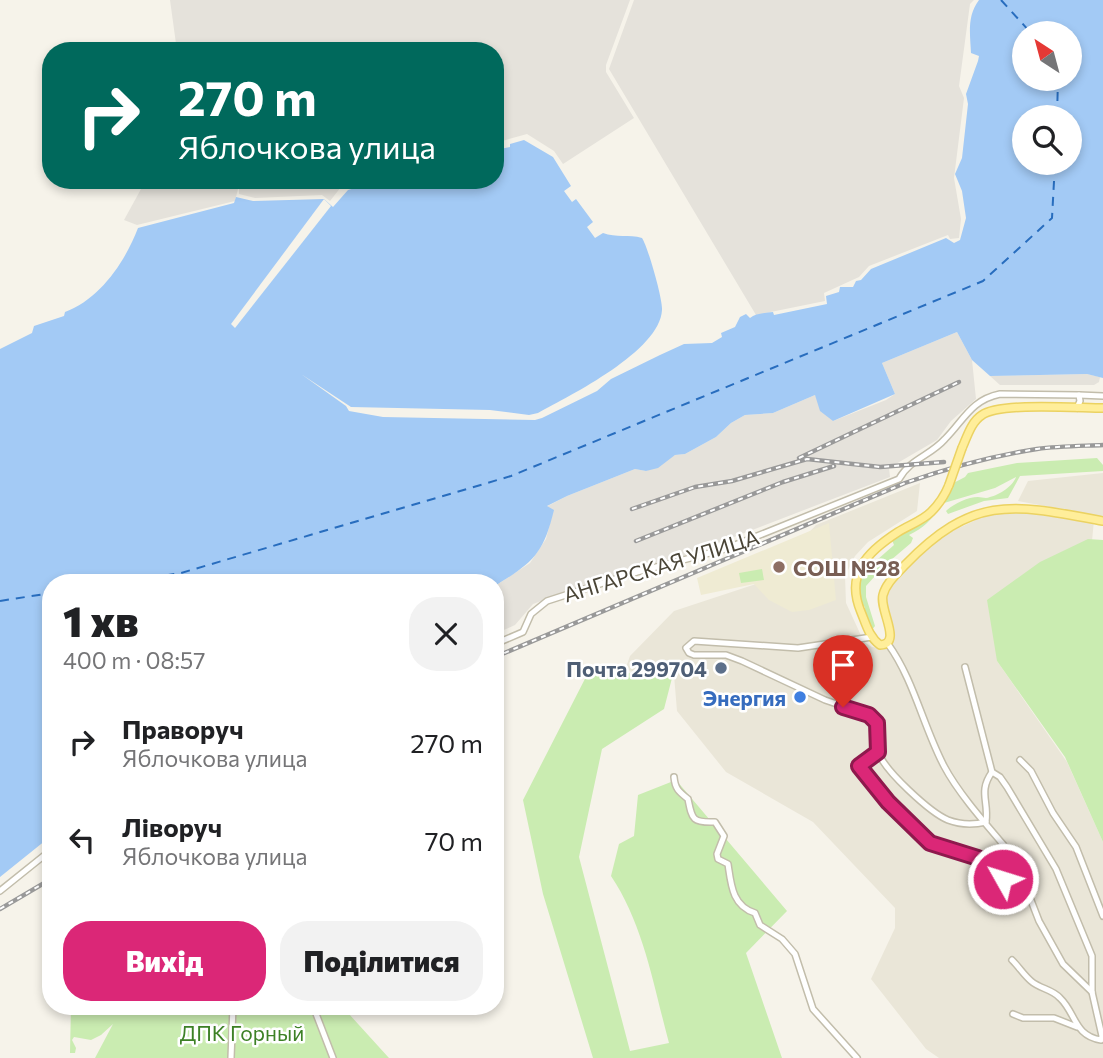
<!DOCTYPE html>
<html lang="uk">
<head>
<meta charset="utf-8">
<style>
  :root { --surface:#fff; --page:#f2f2f2; --text:#202124; --muted:#757577; --accent:#db2777 }
  body { margin:0; font-family:Commissioner,sans-serif; background:var(--page); color:var(--text); height:100vh; display:flex; flex-direction:column; font-size:26px; white-space:nowrap }
  * { box-sizing:border-box; margin:0 }
  p { font-size:23px; color:var(--muted) }
  .icon { flex:none; width:38px; height:38px; fill:none; stroke:currentColor; stroke-width:2; stroke-linecap:round; stroke-linejoin:round }
  .map { position:relative; flex:1; overflow:hidden }
  .sheet { position:absolute; left:42px; top:574px; width:462px; height:441px; display:flex; flex-direction:column; background:var(--surface); border-radius:28px; box-shadow:0 4px 10px #0003 }
  .sheet>* { flex:none }
  .top-card { position:absolute; left:42px; top:42px; width:462px; height:147px; border-radius:28px; box-shadow:0 4px 10px #0003; background:#00695c; color:#fff; overflow:hidden }
  .needle { width:46px; rotate:324deg }
  .controls { position:absolute; left:1012px; top:21px; display:grid; gap:14px }
  .controls a { display:grid; place-items:center; width:70px; height:70px; border-radius:50%; background:var(--surface); box-shadow:0 4px 10px #0003; font-size:35px }
  .pin { position:absolute; display:grid; place-items:center; width:60px; height:60px; color:#fff; margin:-72px -30px; border-radius:50% 50% 50% 0; rotate:-45deg; box-shadow:0 0 7px #0007 }
  .pin .icon { rotate:45deg }
  .me { position:absolute; width:77px; margin:-38px; rotate:309deg; stroke-linejoin:round; filter:drop-shadow(0 0 5px #0008) }
  .turn { display:flex; align-items:center; gap:24px; height:147px; padding:0 21px; font-size:32px }
  .turn .icon { width:91px; height:91px; stroke-width:2.5 }
  .turn b { display:block; font-size:49px; line-height:60px }
  .round { display:grid; place-items:center; flex:none; width:74px; height:74px; border-radius:28px; background:var(--page) }
  .head { display:flex; align-items:center; justify-content:space-between; height:119px; padding:0 21px }
  h1 { font-size:42px; font-weight:800; line-height:52px }
  .primary-button { display:flex; gap:14px; margin-top:auto; padding:14px 21px }
  .primary-button a { flex:1; height:80px; border-radius:28px; background:var(--accent); color:#fff; font-size:28px; font-weight:800; line-height:80px; text-align:center }
  .primary-button a+a { background:var(--page); color:var(--text) }
  ul { padding:0; list-style:none }
  li { display:flex; align-items:center; gap:21px; height:98px; padding:0 21px }
  li div { flex:1 }
  li b { display:block; font-size:26px }
  li em { font-style:normal }
  .map>svg:first-child { display:block }
  .residential { fill:#eae6d8 }
  .industrial { fill:#e5e2db }
  .education { fill:#efebd3 }
  .green { fill:#caecb1 }
  .water { fill:#a3caf5; fill-rule:evenodd }
  .pier { fill:#f6f3ea }
  .lines { fill:none; stroke-linecap:round; stroke-linejoin:round }
  .ferry { stroke:#286dbe; stroke-width:2; stroke-dasharray:9 7; stroke-linecap:butt }
  .minor-casing { stroke:#c2bdab; stroke-width:8 }
  .major-casing { stroke:#ebd262; stroke-width:10 }
  .minor { stroke:#fff; stroke-width:5 }
  .major { stroke:#ffee9a; stroke-width:7 }
  .rail-casing { stroke:#999; stroke-width:4.5 }
  .rail { stroke:#fff; stroke-width:2; stroke-dasharray:5; stroke-linecap:butt }
  .major-bridge-casing { stroke:#ebd262; stroke-width:10; stroke-linecap:butt }
  .major-bridge { stroke:#ffee9a; stroke-width:7 }
  .route-casing { stroke:#8e194d; stroke-width:18 }
  .route { stroke:#db2777; stroke-width:12 }
  .education-dot { fill:#8d6e63; stroke:#fff; stroke-width:2.5 }
  .service-dot { fill:#5c6f8a; stroke:#fff; stroke-width:2.5 }
  .shop-dot { fill:#3f7fe0; stroke:#fff; stroke-width:2.5 }
  .labels { text-anchor:middle; dominant-baseline:central; stroke-width:5; stroke-linejoin:round; paint-order:stroke }
  .street-label { font-size:21px; fill:#4a4537; stroke:#fff }
  .education-label { font-size:21px; font-weight:bold; fill:#785e54; stroke:#fff; text-anchor:start }
  .service-label { font-size:21px; font-weight:bold; fill:#4e5e75; stroke:#fff; text-anchor:end }
  .shop-label { font-size:21px; font-weight:bold; fill:#366cbe; stroke:#fff; text-anchor:end }
  .park-label { font-size:21px; fill:#3d8126; stroke:#fff }
</style>
</head>
<body>
<div class="map">
<svg width="1103" height="1058" viewBox="0 0 1103 1058">
  <rect width="100%" height="100%" fill="#f6f3ea"/>
  <g class="residential">
    <path d="M1103 473V517L1018 501 1028 481Z"/>
    <path d="M920 483 917 511 868 542 855 556 845 576 846 603 864 642 872 647 881 648 888 638 883 605 894 581 905 567 944 535 991 513 1045 510 1094 520 1090 562 997 661 1067 762 1103 842V1058H939L926 1049 871 979 895 928V908L813 822 726 772 677 711 674 675 625 670 630 656 674 611 762 582 816 525Z"/>
  </g>
  <g class="industrial">
    <path d="M170 0H630L606 65V72L634 118 563 164 554 151 527 134 495 143V51H177Z"/>
    <path d="M634 0H974L970 4 959 86 964 98 954 178 961 219 959 238 950 239 948 235 869 266 859 277 824 293 825 301 756 315 609 69Z"/>
    <path d="M146 180H227L238 189 235 201 137 225 124 220Z"/>
    <path d="M230 180H364L341 187 330 201 322 195 255 198 239 194V187Z"/>
    <path d="M957 332 972 360 976 399 951 421 937 440 889 468 890 477 713 545 710 542 698 552 633 569 632 567 627 569V571L606 580 549 598 533 604 515 625 495 634V586L530 563 546 539 553 511 546 507 567 496 635 469 646 471 675 455 685 454 716 437 731 423 745 415 773 413 815 395 833 421 886 400 895 394 882 363Z"/>
    <path d="M1087 374 1100 377 1099 382 1094 385H1000L990 376Z"/>
  </g>
  <path class="education" d="M829 523 836 600 809 610 792 612 769 600 754 584 701 595 697 578Z"/>
  <g class="green">
    <path d="M1097 458 1103 465V471L1020 476 1008 498 984 501 948 514 946 511C953 504 968 497 978 497 982 497 986 499 990 497 999 495 1013 486 1016 477L995 488 944 503C933 517 926 527 909 535L913 538 911 543 884 566 866 586V597L875 626 871 631 865 619V607L857 601V583L877 560 894 545 892 540 894 530C912 518 936 511 942 489L965 477 968 473 1017 463Z"/>
    <path d="M1088 539 1103 540V842L1065 757 997 661 987 600 1040 562Z"/>
    <path d="M762 569 764 580 741 583 739 573Z"/>
    <path d="M590 669 672 678 664 709 602 749 579 857 630 1051 669 1043C654 988 644 925 611 876L619 844 634 836 638 795 676 780 787 911 746 953 782 1058H593L543 894 523 800Z"/>
    <path d="M71 1006H347L349 1014 389 1058H95L113 1024 101 1035 91 1040 74 1037 72 1040 76 1048 75 1053H70Z"/>
  </g>
  <path class="water" d="M979 0H1103V378L1087 374 990 376 972 360 957 332 882 363 895 394 833 421 820 411 815 395 773 413 745 415 731 423 716 437 685 454 675 455 658 468 646 471 635 469 567 496 547 506 554 510C543 555 533 562 495 586V583H51V836L0 877V349L32 333 34 326 64 316 65 312C100 299 125 262 138 228L234 203 236 197 253 201 324 199 333 207 348 190 384 180H495V147L499 145 500 149 510 147V144L524 140 553 157 571 186 564 191 572 202 576 199 593 222 587 227 595 238 603 233C616 238 629 234 642 238 648 247 663 300 662 310 660 351 571 395 538 413L529 415 490 410 351 407 301 374 346 406 349 411 383 417 535 420 542 418 597 391 611 379 660 355 684 344 712 343 722 337 721 333 735 327 740 317 746 314 750 318C756 313 766 313 773 312L774 315 827 304 826 296 839 292 840 287H853L856 281 861 280 871 269 946 238 954 243 960 240 966 218 962 191 955 174 962 158 968 104 966 94 978 61 979 56 971 53C970 33 967 16 979 0ZM1024 33H1069V79H1024ZM1024 117H1069V163H1024Z"/>
  <path class="pier" d="M324 199 331 206 235 328 231 324Z"/>
  <g class="lines">
    <g class="ferry">
      <path d="M1001 0 1031 33"/>
      <path d="M1057 117 1058 79"/>
      <path d="M118 583 181 573 511 476 983 281 1052 218 1055 163"/>
      <path d="M0 601 51 593"/>
    </g>
    <defs>
      <g id="minor">
        <path d="M1079 395 1103 396"/>
        <path d="M872 637 798 648 694 641 686 648 689 653 694 655H726L742 661 825 700 869 715 877 723C878 732 876 743 878 751 883 770 931 813 948 820 961 825 973 825 986 822"/>
        <path d="M495 644 523 632 531 614 547 601 637 572 725 549 899 479C910 459 930 456 945 439 964 420 971 400 1000 394L1079 395 1080 401 1077 408"/>
        <path d="M888 644C914 680 923 726 944 766 962 800 998 837 1023 868L1029 878 1027 890 1039 921 1063 964 1092 992"/>
        <path d="M965 667 992 772 1000 777 1007 787 1056 869 1092 956V992L1102 1036 1101 1040C1074 1036 1076 1013 1060 998 1052 989 1040 989 1031 981 1024 975 1019 967 1012 960"/>
        <path d="M878 752 859 766 888 802 930 843 978 858 991 870 1016 887 1027 890"/>
        <path d="M1020 760 1031 771 1053 813 1076 847 1103 916"/>
        <path d="M674 777C675 789 679 792 688 799 692 819 692 823 715 822L724 836 717 854 718 859 728 864C731 884 732 906 755 913L760 925 782 939 795 954 813 1009 857 1058"/>
        <path d="M986 822C989 801 978 792 992 772"/>
        <path d="M0 891 51 850"/>
        <path d="M313 1006 333 1058"/>
        <path d="M1013 1014 1023 1018H1054L1077 1027"/>
        <path d="M231 1058 233 1006"/>
      </g>
      <g id="major">
        <path d="M962 448C967 437 971 422 982 415 1000 402 1078 408 1103 408"/>
        <path d="M949 485C945 495 939 504 931 512 922 521 909 525 898 532 867 552 845 574 861 612 866 624 869 637 880 645 903 644 879 610 883 595 886 583 897 574 905 565 974 494 1013 504 1103 521"/>
      </g>
    </defs>
    <use href="#minor" class="minor-casing"/>
    <use href="#major" class="major-casing"/>
    <use href="#minor" class="minor"/>
    <use href="#major" class="major"/>
    <defs>
      <g id="rail">
        <path d="M799 458 959 382"/>
        <path d="M632 509 695 487 732 481 807 459 880 467 944 462"/>
        <path d="M636 541 783 482 834 466"/>
        <path d="M495 657 905 483C948 468 992 456 1037 449 1059 446 1081 446 1103 445"/>
        <path d="M0 909 51 879"/>
      </g>
    </defs>
    <use href="#rail" class="rail-casing"/>
    <use href="#rail" class="rail"/>
    <defs>
      <path id="major-bridge" d="M949 485 962 448"/>
    </defs>
    <use href="#major-bridge" class="major-bridge-casing"/>
    <use href="#major-bridge" class="major-bridge"/>
  </g>
  <g class="lines">
    <defs>
      <path id="route" d="M843 707 869 715 877 723 878 752 859 766 888 802 930 843 978 858 1003 879"/>
    </defs>
    <use href="#route" class="route-casing"/>
    <use href="#route" class="route"/>
  </g>
  <circle class="education-dot" cx="779" cy="567" r="7"/>
  <circle class="service-dot" cx="721" cy="668" r="7"/>
  <circle class="shop-dot" cx="800" cy="697" r="7"/>
  <g class="labels">
    <g class="street-label">
      <text transform="translate(661 565) rotate(-17)">АНГАРСКАЯ УЛИЦА</text>
    </g>
    <g class="education-label">
      <text x="793" y="567">СОШ №28</text>
    </g>
    <g class="service-label">
      <text x="707" y="668">Почта 299704</text>
    </g>
    <g class="shop-label">
      <text x="786" y="697">Энергия</text>
    </g>
    <g class="park-label">
      <text x="242" y="1032">ДПК Горный</text>
    </g>
  </g>
</svg>
<div class="controls">
<a><svg class="needle" viewBox="-14 -14 28 28"><path d="M0-13l5 13h-10z" fill="#e53935"/><path d="M0 13l5-13h-10z" fill="#757577"/></svg></a>
<a><svg class="icon" aria-label="search" viewBox="0 0 24 24"><circle cx="10" cy="10" r="6"/><path d="M15 15l6 6"/></svg></a>
</div>
<div class="pin" style="left:843px;top:707px;background:#d93025"><svg class="icon" aria-label="arrive" viewBox="0 0 24 24"><path d="M6 21V4h12l-3 4 3 4H6"/></svg></div>
<svg class="me" style="left:1003px;top:879px" viewBox="-20 -20 40 40"><circle r="17" fill="#db2777" stroke="#fff" stroke-width="3"/><path d="M0-11L8 9 0 5-8 9z" fill="#fff"/></svg>
<div class="top-card">
<div class="turn"><svg class="icon" aria-label="right" viewBox="0 0 24 24"><path d="M7 20v-9h11M14 6l5 5-5 5"/></svg><div><b>270 m</b>Яблочкова улица</div></div>
</div>
<section class="sheet">
<div class="head"><div><h1>1 хв</h1><p>400 m · 08:57</p></div><a class="round"><svg class="icon" aria-label="close" viewBox="0 0 24 24"><path d="M6 6l12 12M18 6L6 18"/></svg></a></div>
<ul>
<li><svg class="icon" aria-label="right" viewBox="0 0 24 24"><path d="M7 20v-9h11M14 6l5 5-5 5"/></svg><div><b>Праворуч</b><p>Яблочкова улица</p></div><em>270 m</em></li>
<li><svg class="icon" aria-label="left" viewBox="0 0 24 24"><path d="M17 20v-9H6M10 6l-5 5 5 5"/></svg><div><b>Ліворуч</b><p>Яблочкова улица</p></div><em>70 m</em></li>
</ul>
<div class="primary-button"><a>Вихід</a><a>Поділитися</a></div>
</section>
</div>
</body>
</html>
